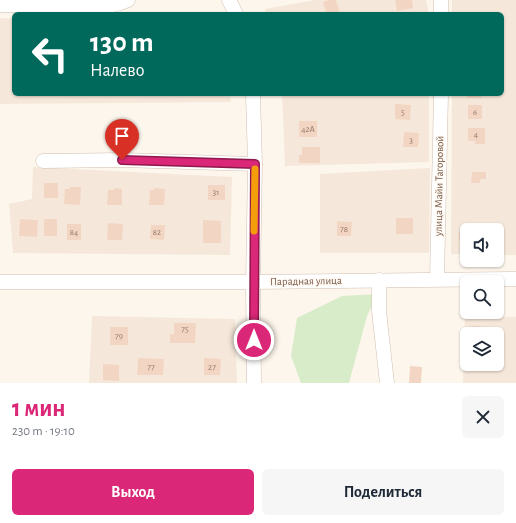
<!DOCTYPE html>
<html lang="ru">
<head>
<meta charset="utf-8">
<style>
  :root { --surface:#fff; --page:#f6f6f7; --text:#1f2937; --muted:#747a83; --accent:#db2777 }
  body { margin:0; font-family:"Alegreya Sans",sans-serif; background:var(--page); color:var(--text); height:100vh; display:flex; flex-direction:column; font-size:15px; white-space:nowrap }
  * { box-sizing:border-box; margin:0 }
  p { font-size:13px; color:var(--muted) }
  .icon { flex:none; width:22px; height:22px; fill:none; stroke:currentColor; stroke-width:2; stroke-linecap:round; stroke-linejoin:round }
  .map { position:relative; height:383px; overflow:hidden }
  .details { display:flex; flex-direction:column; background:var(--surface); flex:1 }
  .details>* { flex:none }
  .top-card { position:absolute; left:12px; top:12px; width:492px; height:84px; border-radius:6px; box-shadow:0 1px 3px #0004; background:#00695c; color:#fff; overflow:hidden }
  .controls { position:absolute; left:460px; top:223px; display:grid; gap:8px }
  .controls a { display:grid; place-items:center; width:44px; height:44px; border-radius:6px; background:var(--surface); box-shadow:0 1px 3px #0004; font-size:20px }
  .pin { position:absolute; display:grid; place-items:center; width:34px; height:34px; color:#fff; margin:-41px -17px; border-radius:50% 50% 50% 0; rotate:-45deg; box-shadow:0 0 4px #0007 }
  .pin .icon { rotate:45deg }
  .me { position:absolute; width:44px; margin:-22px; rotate:0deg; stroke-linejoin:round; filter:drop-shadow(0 0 3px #0008) }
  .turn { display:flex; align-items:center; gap:14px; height:84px; padding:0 12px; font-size:18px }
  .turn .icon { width:52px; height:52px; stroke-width:2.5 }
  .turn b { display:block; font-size:28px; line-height:34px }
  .round { display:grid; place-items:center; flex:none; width:42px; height:42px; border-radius:6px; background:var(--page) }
  .summary { display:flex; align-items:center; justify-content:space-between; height:68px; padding:0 12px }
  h1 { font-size:24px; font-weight:600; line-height:30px; color:var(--accent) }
  .button { display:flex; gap:8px; margin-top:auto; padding:8px 12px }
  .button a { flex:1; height:46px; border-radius:6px; background:var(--accent); color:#fff; font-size:16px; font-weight:600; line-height:46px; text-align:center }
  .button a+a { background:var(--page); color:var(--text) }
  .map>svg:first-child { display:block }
  .residential { fill:#f5e8da; fill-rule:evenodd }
  .green { fill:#d8ecc9 }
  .building { fill:#f3d5c3 }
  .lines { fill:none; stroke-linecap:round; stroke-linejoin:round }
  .minor-casing { stroke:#d1beb0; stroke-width:15 }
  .minor { stroke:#fff; stroke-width:14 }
  .route-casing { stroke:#8e194d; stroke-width:10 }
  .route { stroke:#db2777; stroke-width:7 }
  .slow { stroke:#f59e0b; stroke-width:7 }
  .labels { text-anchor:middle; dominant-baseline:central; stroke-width:3; stroke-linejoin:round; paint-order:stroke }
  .number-label { font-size:9px; fill:#987a6a }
  .street-label { font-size:11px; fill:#7a5c4d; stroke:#fffaf3 }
</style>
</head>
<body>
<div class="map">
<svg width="516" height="383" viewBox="0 0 516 383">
  <rect width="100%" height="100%" fill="#fdf6ec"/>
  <g class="residential">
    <path d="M315 0H426L429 14H266L265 9Z"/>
    <path d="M452 0H516V255H497V230H467V254H451L452 94H502V14H452Z"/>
    <path d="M0 18 14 19V94H230L231 102 0 104Z"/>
    <path d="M282 94H429V162L285 166Z"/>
    <path d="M33 167 232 177 230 255 13 253 9 204 32 199Z"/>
    <path d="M430 168 429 253H320V174Z"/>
    <path d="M92 316 235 319 237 383H89Z"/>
    <path d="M465 317H516V383H463ZM467 334H497V364H467Z"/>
  </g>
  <path class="green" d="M378 294 367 316 349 383H301L291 356 297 318 342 296Z"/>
  <g class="building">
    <path d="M329 0H336L340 14H327L323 2Z"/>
    <path d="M395 0H412L413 8 397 11Z"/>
    <rect x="467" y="94" width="14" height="4"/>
    <path d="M395 104 411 105 410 120 395 119Z"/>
    <rect x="468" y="105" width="14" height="14"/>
    <rect x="299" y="121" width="18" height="16"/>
    <path d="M468 128H485V144H475V141H468Z"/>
    <path d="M404 132 419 133 418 147H403Z"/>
    <path d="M302 147H320V163H299V155H302Z"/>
    <path d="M472 172H486V179H480V183H471Z"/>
    <rect x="44" y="183" width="14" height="15"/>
    <rect x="208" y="185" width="17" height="15"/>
    <path d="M70 187H81L80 205 64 204 65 189H70Z"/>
    <path d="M114 188 122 189V205H107L108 190H114Z"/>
    <path d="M154 188 165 189 164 205H149L150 190H154Z"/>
    <rect x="396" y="218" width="17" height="16"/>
    <path d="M20 219 38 220 37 237 19 236Z"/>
    <rect x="44" y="219" width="13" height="17"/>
    <path d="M203 220 221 221V243H203Z"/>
    <path d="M337 221 352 222 351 236H337Z"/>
    <path d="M108 223 123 224 122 240H107Z"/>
    <rect x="67" y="224" width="14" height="16"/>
    <path d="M151 225H165L164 240 150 239Z"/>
    <rect x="459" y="232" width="8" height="8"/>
    <path d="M174 323H196L195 343H170V334H174Z"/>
    <path d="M472 326 491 327V334H472Z"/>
    <rect x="110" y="327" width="18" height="18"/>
    <path d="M138 358 164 359 163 375H137Z"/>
    <path d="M204 358 221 359 220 375H204Z"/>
    <path d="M103 364 119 365V381L103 380Z"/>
    <path d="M410 366 422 367 421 383H409Z"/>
  </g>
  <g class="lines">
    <defs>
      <g id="minor">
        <path d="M229 0 236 14"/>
        <path d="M441 0V14"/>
        <path d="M0 5 96 7C107 6 118 5 128 0"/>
        <path d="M253 94 255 164 253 282 254 383"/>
        <path d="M43 161 122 160 255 164"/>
        <path d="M437 279 441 94"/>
        <path d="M379 280V311L387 383"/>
        <path d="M0 282H253L516 279"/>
      </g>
    </defs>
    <use href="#minor" class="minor-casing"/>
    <use href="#minor" class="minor"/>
  </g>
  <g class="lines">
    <defs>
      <path id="route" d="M122 160 255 164 254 340"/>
    </defs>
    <use href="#route" class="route-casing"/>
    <use href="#route" class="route"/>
    <path class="slow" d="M254 231 255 169"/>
  </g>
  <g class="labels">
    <g class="number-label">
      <text x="403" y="112">5</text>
      <text x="475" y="112">6</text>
      <text x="308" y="129">42А</text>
      <text x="476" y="134">4</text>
      <text x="411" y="140">3</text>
      <text x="216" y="192">31</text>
      <text x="344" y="229">78</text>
      <text x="74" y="232">84</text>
      <text x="157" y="232">82</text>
      <text x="185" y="329">75</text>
      <text x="119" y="336">79</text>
      <text x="151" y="367">77</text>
      <text x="212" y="367">27</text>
    </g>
    <g class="street-label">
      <text transform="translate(439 186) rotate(-89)">улица Майи Тагоровой</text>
      <text transform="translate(306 281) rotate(-1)">Парадная улица</text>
    </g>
  </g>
</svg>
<div class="controls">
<a><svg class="icon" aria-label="sound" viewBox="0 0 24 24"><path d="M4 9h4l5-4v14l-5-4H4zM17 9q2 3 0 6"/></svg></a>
<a><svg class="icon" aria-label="search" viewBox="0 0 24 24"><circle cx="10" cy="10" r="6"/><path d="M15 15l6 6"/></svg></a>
<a><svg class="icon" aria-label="layers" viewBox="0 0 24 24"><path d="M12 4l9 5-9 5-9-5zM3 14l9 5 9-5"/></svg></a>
</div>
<div class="pin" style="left:122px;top:160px;background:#d93025"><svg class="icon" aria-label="arrive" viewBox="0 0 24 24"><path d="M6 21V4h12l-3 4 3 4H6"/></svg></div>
<svg class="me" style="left:254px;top:340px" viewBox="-20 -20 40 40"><circle r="17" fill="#db2777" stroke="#fff" stroke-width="3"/><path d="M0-11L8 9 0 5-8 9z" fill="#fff"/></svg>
<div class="top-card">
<div class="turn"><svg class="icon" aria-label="left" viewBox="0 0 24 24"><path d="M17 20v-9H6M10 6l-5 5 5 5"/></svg><div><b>130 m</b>Налево</div></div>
</div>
</div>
<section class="details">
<div class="summary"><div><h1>1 мин</h1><p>230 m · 19:10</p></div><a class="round"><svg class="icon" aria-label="close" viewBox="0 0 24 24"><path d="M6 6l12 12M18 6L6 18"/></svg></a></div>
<div class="button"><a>Выход</a><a>Поделиться</a></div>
</section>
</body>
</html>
